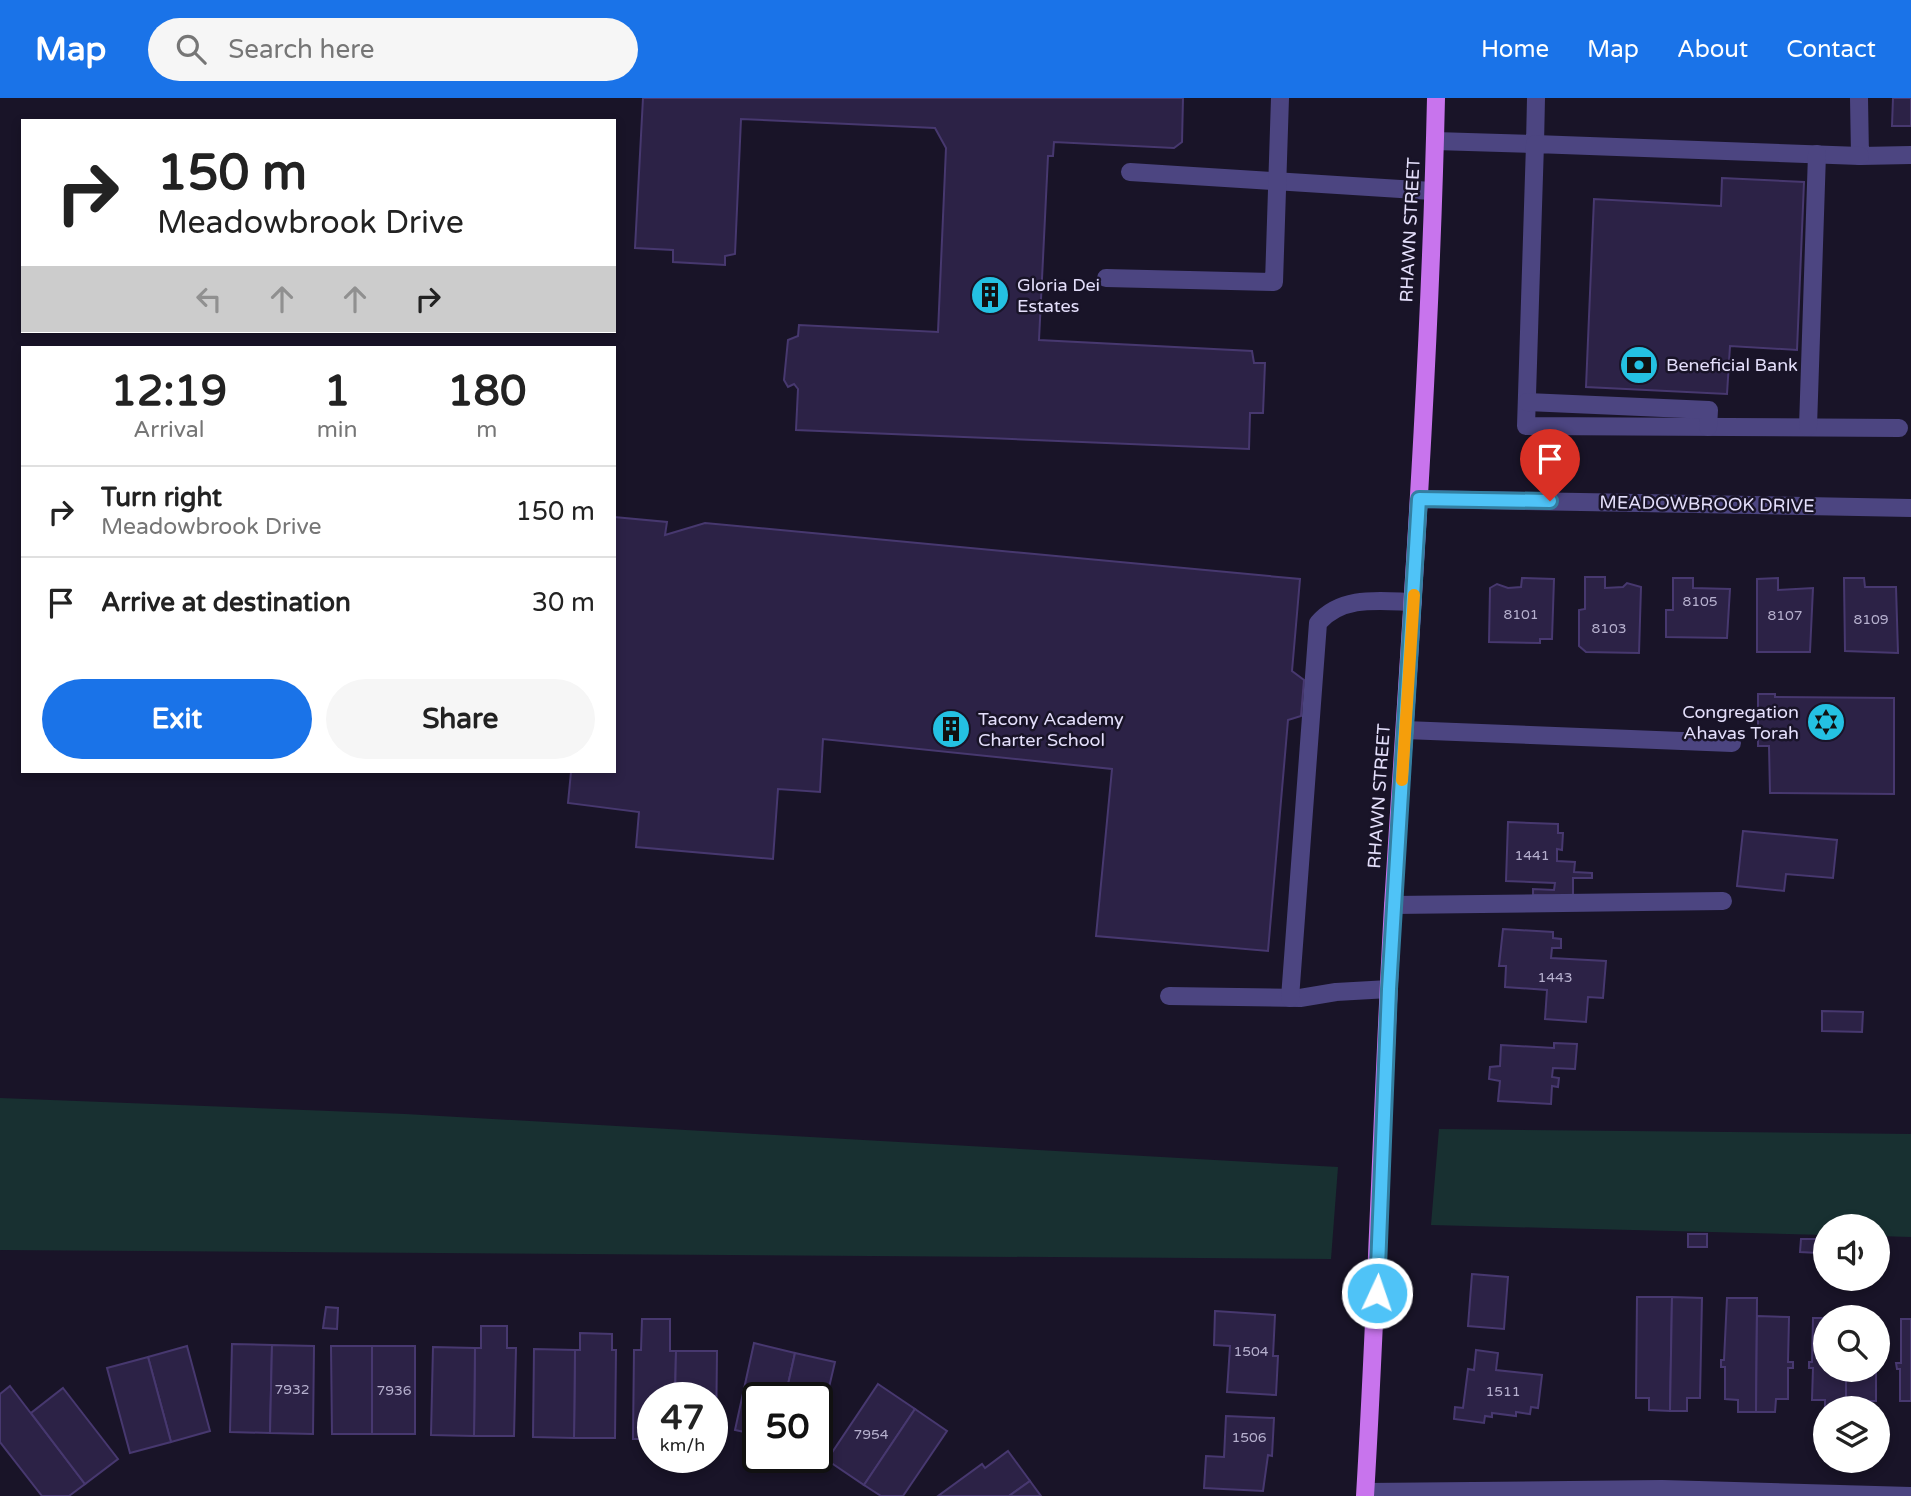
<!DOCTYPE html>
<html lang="en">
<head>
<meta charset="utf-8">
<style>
  :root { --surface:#fff; --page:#f6f6f6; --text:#222; --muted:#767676; --line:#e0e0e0; --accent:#1a73e8 }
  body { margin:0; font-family:"Varela Round",sans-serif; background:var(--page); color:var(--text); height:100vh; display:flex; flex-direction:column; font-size:26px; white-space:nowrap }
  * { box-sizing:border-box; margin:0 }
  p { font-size:23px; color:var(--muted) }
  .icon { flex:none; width:38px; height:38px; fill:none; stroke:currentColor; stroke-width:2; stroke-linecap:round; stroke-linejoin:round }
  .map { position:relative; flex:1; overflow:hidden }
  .details { position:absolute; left:21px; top:248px; width:595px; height:427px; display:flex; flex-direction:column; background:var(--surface); border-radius:0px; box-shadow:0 4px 10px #0003 }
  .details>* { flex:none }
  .guide { position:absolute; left:21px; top:21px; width:595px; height:214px; border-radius:0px; box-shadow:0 4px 10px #0003; background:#fff; color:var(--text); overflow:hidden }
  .buttons { position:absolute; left:1813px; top:1116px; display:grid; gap:14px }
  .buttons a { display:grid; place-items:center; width:77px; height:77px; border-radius:50%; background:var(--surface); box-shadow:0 4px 10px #0003; font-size:35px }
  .speed { position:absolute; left:637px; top:1284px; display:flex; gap:14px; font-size:35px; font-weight:700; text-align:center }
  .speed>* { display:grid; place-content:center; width:91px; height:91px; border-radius:50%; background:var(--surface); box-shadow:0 4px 10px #0003; line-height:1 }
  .speed small { font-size:18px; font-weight:400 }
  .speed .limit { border:4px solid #111; border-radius:10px; background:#fff; color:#111 }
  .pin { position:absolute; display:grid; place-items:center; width:60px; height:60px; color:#fff; margin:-72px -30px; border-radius:50% 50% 50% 0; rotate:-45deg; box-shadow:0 0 7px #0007 }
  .pin .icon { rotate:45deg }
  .me { position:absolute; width:77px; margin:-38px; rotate:3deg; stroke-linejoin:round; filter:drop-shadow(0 0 5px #0008) }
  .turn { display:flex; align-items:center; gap:24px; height:147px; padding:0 21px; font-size:32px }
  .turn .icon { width:91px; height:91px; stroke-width:2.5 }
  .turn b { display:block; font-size:49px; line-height:60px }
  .lanes { display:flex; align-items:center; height:66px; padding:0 21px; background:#0003; justify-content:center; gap:35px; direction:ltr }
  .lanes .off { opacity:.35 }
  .eta { display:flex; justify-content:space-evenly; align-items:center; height:119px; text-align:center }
  .eta b { font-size:42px; font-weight:700; line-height:49px }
  .primary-button { display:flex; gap:14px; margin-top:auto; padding:14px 21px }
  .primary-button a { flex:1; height:80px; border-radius:42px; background:var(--accent); color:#fff; font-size:28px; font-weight:700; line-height:80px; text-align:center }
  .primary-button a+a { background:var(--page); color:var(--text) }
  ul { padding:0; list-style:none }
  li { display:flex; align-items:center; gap:21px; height:91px; padding:0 21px; border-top:2px solid var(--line) }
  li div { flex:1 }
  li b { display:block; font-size:26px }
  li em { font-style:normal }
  header { display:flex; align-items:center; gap:42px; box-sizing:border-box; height:98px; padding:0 35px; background:var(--accent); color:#fff }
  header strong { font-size:33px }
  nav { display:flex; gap:38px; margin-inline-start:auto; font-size:24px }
  .search { width:490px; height:63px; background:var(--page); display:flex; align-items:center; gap:18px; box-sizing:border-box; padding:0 24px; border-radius:38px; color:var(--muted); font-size:26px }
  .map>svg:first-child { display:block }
  .green { fill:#183031 }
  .building { fill:#2c2246; stroke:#47386f; stroke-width:2 }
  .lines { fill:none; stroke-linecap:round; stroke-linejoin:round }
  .minor { stroke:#4c4581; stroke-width:18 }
  .major { stroke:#c874ed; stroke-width:18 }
  .route-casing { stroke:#337fa1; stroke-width:18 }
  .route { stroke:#4fc3f7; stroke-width:12 }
  .slow { stroke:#f59e0b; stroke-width:12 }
  .labels { text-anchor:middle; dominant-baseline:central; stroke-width:5; stroke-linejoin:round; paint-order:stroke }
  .number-label { font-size:14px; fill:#b6b0ce }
  .street-label { font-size:18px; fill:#e4dffb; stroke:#191428 }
  .poi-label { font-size:18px; fill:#e4dffb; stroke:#191428; text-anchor:start }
</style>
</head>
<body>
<header>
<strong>Map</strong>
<div class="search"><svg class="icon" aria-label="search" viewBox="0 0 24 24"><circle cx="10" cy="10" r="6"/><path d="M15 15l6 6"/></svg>Search here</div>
<nav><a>Home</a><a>Map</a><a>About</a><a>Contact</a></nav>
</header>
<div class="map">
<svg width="1911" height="1398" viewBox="0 0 1911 1398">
  <rect width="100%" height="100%" fill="#191428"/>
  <g class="green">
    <path d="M0 1000 405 1016 1338 1069 1331 1161 0 1152Z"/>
    <path d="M1439 1031 1911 1036V1139L1878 1138V1129H1825V1137L1431 1127Z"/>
  </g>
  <g class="building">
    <path d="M643 0H1183L1182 44 1174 50 1054 44 1053 58H1048L1039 242 1252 253 1254 265H1265L1263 315H1250L1249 351 796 332 798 291 794 286 788 289 784 282 788 242 798 238 799 227 938 234 946 50 935 30 741 21 735 156 725 158V167L673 164V152L635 150Z"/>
    <path d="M1893 0H1911V28H1892Z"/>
    <path d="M1722 80 1804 84 1797 252 1730 248 1727 296 1586 289 1594 101 1721 108Z"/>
    <path d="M614 419 667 424 665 437 705 425 1300 481 1292 573 1304 582 1301 618 1288 622 1268 853 1096 838 1112 671 823 641 820 694 778 691 773 761 636 749 639 714 568 705 571 674H614Z"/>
    <path d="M1585 479H1605V490L1623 489 1627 485 1641 489 1639 555 1586 554 1579 548V512L1585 511Z"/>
    <path d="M1522 480 1554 481 1552 541H1540V545L1489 544 1490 490 1497 486 1508 490 1521 489Z"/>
    <path d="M1673 480H1693V490L1730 491 1727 540 1666 539V512H1673Z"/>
    <path d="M1778 480V492L1813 490 1810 554H1757V481Z"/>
    <path d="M1844 480H1864L1865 489H1896L1898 555 1845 553Z"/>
    <path d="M1758 596H1775V599L1894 600V696L1770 695 1769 648H1758Z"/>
    <path d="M1508 724 1558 726V735H1563L1562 752 1557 751V763L1575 764 1574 774 1592 775V780H1573V799L1533 797V791L1554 792 1555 785 1506 783Z"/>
    <path d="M1743 733 1837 742 1833 780 1786 776 1784 793 1737 788Z"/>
    <path d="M1503 831 1553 834V840L1561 841V850H1552L1551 860 1606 863 1603 900 1588 899 1586 924 1545 921 1547 892 1505 889 1506 868H1499Z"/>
    <path d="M1822 913 1863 914 1862 934 1822 933Z"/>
    <path d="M1554 945 1577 946 1575 971 1553 970 1552 979 1559 980 1558 989 1552 988 1551 1006 1498 1003 1500 983 1489 981 1490 969 1500 968 1501 947 1554 950Z"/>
    <rect x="1688" y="1136" width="19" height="13"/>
    <path d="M1801 1141H1819L1818 1155 1800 1154Z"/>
    <path d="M1472 1176 1508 1179 1504 1231 1468 1228Z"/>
    <path d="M1637 1199H1672L1670 1313 1649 1312V1300H1636Z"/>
    <path d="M1672 1199 1702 1200 1700 1300H1687V1313H1670Z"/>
    <path d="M1727 1200H1757L1756 1314H1738V1302L1725 1301V1269H1721V1262H1724Z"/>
    <path d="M326 1209 338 1210 337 1231 323 1230Z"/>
    <path d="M1215 1213 1275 1217 1273 1258H1278L1276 1297 1227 1294 1230 1248 1214 1247Z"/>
    <path d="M1757 1218 1789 1219 1788 1264H1793V1270H1788V1301H1776L1775 1314H1756Z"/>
    <path d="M1813 1220H1825V1272H1846V1311H1825V1302H1812L1813 1270H1809V1264H1812Z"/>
    <path d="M642 1221H670V1253H676L675 1300H653V1341H633L634 1252H641Z"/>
    <path d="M1901 1221H1911V1303H1900V1271H1897L1896 1265H1901Z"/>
    <path d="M481 1228H507V1250H516L514 1338H474L475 1250H481Z"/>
    <path d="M580 1235 612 1236V1252H616L615 1340H574L575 1252H580Z"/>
    <path d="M754 1245 795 1255 785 1300H758V1337L735 1332Z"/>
    <path d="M232 1246 272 1247 270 1335 230 1334Z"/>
    <path d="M272 1247 314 1248 313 1336 270 1335Z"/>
    <path d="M187 1248 210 1333 171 1344 148 1259Z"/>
    <path d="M331 1248H372V1336H332Z"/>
    <rect x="372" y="1248" width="43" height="88"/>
    <path d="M433 1249 475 1250 474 1338 431 1337Z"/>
    <path d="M534 1251 575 1252 574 1340 533 1339Z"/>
    <path d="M1476 1252 1498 1255 1496 1272 1542 1277 1538 1310 1531 1309 1530 1316 1516 1314V1318L1492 1315V1319L1485 1318 1484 1325 1454 1321 1455 1309 1463 1310 1468 1271 1474 1272Z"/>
    <path d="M676 1253H717L716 1342H712V1300H675Z"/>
    <path d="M795 1255 835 1264 817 1340V1300H785Z"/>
    <path d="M148 1259 171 1344 130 1355 107 1270Z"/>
    <path d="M1846 1272H1876V1303H1863V1311H1846Z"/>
    <path d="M878 1286 915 1311 864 1387 827 1362Z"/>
    <path d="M10 1288 85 1386 69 1398H42L0 1344V1296Z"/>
    <path d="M63 1290 118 1361 85 1386 31 1315Z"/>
    <path d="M915 1311 947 1333 903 1398H881L864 1387Z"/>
    <path d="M1226 1318 1274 1320 1272 1358 1268 1357 1263 1393 1204 1390 1206 1358 1224 1359Z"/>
    <path d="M1008 1353 1030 1383 1009 1398H938L982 1366 985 1370Z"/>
    <path d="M1030 1383 1041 1398H1009Z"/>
  </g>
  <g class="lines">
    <g class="minor">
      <path d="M1859 0 1860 58 1911 57"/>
      <path d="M1435 43 1535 46 1536 0"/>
      <path d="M1860 58 1535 46 1526 328 1899 330"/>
      <path d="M1130 74 1432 93"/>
      <path d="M1106 180 1274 184 1280 0"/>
      <path d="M1527 304 1709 312 1708 329"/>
      <path d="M1808 329 1817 56"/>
      <path d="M1419 401 1911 410"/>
      <path d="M1405 632 1732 645"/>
      <path d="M1393 807 1723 803"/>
      <path d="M1169 898 1300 900 1336 894 1389 891"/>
      <path d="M1290 900 1318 525C1342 497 1380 503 1413 504"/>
      <path d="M1366 1394 1662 1391 1911 1398"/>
    </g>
    <path class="major" d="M1365 1398C1377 1201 1382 1004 1393 808 1410 539 1430 269 1436 0"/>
  </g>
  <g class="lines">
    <defs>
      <path id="route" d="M1377 1195 1389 891 1419 401 1550 403"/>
    </defs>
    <use href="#route" class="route-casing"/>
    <use href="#route" class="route"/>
    <path class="slow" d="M1402 682 1414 497"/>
  </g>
  <defs>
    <symbol id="building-disc" viewBox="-11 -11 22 22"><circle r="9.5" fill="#24c1e2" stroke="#191428"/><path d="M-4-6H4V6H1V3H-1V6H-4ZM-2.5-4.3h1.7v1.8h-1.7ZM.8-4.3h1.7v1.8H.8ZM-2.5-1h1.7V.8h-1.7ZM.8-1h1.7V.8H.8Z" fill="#111"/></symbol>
    <symbol id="bank-disc" viewBox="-11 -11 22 22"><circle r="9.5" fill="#24c1e2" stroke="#191428"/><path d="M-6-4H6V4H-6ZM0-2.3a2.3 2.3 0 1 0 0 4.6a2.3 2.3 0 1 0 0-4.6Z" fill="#111"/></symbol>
    <symbol id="synagogue-disc" viewBox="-11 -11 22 22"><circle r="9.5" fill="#24c1e2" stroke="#191428"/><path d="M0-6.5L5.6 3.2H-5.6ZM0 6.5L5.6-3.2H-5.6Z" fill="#111"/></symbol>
  </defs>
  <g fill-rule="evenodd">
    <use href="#building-disc" x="968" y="175" width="44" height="44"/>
    <use href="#bank-disc" x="1617" y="245" width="44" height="44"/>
    <use href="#synagogue-disc" x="1804" y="602" width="44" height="44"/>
    <use href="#building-disc" x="929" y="609" width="44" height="44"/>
  </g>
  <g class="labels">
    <g class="number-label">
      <text x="1700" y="503">8105</text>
      <text x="1521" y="516">8101</text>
      <text x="1785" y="517">8107</text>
      <text x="1871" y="521">8109</text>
      <text x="1609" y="530">8103</text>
      <text x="1532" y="757">1441</text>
      <text x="1555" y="879">1443</text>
      <text x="1251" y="1253">1504</text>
      <text x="292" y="1291">7932</text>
      <text x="394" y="1292">7936</text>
      <text x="1503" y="1293">1511</text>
      <text x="871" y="1336">7954</text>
      <text x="1249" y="1339">1506</text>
    </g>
    <g class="street-label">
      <text transform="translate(1410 132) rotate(-87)">RHAWN STREET</text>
      <text transform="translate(1707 406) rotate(1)">MEADOWBROOK DRIVE</text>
      <text transform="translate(1379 698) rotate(-86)">RHAWN STREET</text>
    </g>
    <g class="poi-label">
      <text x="1017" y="187">Gloria Dei<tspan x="1017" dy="21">Estates</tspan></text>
      <text x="1666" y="267">Beneficial Bank</text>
      <text x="1799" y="614" text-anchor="end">Congregation<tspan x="1799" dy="21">Ahavas Torah</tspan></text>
      <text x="978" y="621">Tacony Academy<tspan x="978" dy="21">Charter School</tspan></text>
    </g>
  </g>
</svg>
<div class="buttons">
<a><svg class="icon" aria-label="sound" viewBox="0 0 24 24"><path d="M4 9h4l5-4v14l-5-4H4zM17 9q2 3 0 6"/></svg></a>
<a><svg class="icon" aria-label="search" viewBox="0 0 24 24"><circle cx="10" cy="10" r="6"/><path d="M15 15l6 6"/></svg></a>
<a><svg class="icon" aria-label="layers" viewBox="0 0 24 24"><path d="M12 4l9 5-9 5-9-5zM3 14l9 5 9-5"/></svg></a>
</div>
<div class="speed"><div>47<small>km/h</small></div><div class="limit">50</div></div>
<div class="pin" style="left:1550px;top:403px;background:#d93025"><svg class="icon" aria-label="arrive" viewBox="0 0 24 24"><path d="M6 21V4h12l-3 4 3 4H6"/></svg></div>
<svg class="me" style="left:1377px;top:1195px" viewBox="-20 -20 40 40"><circle r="17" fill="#4fc3f7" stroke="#fff" stroke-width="3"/><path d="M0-11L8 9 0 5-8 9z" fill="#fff"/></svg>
<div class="guide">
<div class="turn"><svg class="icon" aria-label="right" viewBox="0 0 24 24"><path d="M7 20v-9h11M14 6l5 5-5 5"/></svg><div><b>150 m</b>Meadowbrook Drive</div></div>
<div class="lanes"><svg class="icon off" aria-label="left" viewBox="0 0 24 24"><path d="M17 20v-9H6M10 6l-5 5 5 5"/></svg><svg class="icon off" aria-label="ahead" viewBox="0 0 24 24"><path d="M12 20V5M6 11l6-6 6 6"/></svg><svg class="icon off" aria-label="ahead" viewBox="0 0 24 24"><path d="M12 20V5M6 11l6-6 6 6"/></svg><svg class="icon" aria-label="right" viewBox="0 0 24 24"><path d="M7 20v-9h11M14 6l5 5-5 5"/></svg></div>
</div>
<section class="details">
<div class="eta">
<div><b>12:19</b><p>Arrival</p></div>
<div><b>1</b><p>min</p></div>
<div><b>180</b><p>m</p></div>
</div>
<ul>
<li><svg class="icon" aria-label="right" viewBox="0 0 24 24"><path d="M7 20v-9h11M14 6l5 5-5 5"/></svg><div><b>Turn right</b><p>Meadowbrook Drive</p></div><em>150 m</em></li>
<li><svg class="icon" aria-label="arrive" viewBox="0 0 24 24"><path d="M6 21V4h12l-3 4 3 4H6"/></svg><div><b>Arrive at destination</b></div><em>30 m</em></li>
</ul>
<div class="primary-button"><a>Exit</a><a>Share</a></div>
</section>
</div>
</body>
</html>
